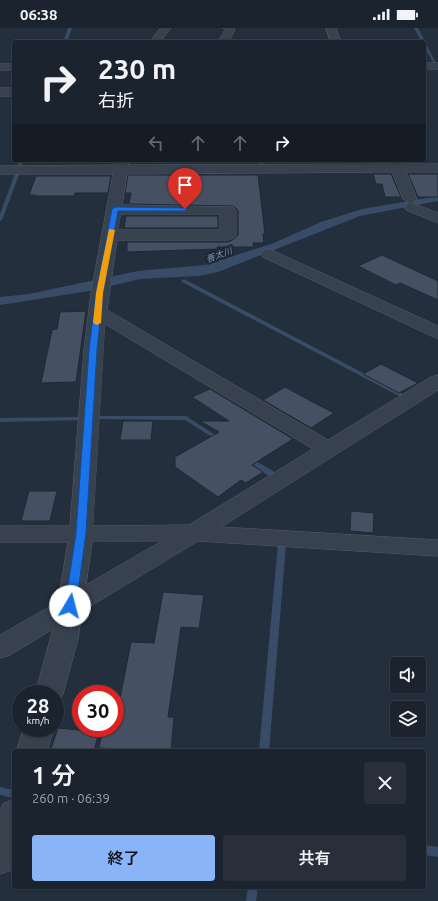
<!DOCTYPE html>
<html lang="ja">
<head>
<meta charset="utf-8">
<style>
  :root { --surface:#1b232e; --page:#282f3a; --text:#f1f3f6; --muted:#a0a4aa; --line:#39404a; --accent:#8ab4f8 }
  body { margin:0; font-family:Ubuntu,"Noto Sans JP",sans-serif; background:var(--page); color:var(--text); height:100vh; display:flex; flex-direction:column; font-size:15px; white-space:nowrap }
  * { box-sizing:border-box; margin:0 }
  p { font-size:13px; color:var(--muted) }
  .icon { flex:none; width:22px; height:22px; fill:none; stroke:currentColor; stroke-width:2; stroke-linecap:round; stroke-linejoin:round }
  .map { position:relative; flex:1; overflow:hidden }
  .sheet { position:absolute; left:12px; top:721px; width:414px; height:140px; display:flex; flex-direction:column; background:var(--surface); border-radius:4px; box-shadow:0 1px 3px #0004,0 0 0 1px var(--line) }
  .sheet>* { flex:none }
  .hud { position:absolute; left:12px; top:12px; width:414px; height:122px; border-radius:4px; box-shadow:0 1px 3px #0004,0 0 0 1px var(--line); background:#1b232e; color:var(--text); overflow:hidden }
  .buttons { position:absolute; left:390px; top:629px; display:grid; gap:8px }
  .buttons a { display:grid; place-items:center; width:36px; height:36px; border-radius:4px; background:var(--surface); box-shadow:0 1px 3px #0004,0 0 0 1px var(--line); font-size:20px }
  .speed { position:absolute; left:12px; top:657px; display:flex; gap:8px; font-size:20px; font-weight:700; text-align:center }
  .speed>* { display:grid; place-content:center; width:52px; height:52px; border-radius:50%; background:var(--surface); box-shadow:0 1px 3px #0004,0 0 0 1px var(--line); line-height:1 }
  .speed small { font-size:10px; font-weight:400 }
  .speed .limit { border:6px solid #d22; background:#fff; color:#111 }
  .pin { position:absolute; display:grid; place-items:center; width:34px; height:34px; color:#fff; margin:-41px -17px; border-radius:50% 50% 50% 0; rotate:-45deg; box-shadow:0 0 4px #0007 }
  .pin .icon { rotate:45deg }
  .me { position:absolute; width:44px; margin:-22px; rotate:8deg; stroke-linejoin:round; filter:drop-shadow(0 0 3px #0008) }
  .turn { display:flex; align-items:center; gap:14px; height:84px; padding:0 20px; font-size:18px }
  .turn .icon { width:52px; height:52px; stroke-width:2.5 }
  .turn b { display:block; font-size:28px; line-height:34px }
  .lanes { display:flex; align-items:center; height:38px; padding:0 20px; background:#0003; justify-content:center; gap:20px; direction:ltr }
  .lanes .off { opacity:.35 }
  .round { display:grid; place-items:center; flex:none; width:42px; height:42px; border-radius:4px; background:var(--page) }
  .headline { display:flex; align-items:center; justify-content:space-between; height:68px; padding:0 20px }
  h1 { font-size:24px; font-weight:600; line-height:30px }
  .cta { display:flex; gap:8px; margin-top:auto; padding:8px 20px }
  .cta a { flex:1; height:46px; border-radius:4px; background:var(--accent); color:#111; font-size:16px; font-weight:600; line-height:46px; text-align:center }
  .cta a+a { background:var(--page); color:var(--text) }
  .status { display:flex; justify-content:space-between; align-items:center; height:28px; padding:0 20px; background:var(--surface); direction:ltr }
  .status svg { height:11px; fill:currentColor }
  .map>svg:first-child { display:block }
  .water { fill:#394c67 }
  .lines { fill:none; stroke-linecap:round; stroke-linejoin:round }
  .stream { fill:#394c67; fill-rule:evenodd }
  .building { fill:#455162; stroke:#1f2835 }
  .minor-casing { stroke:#565f6c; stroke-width:1 }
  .minor { fill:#38414e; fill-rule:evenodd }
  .route { fill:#1a73e8; stroke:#114b97 }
  .slow { fill:#f59e0b }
  .labels { text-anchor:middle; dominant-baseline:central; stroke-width:4; stroke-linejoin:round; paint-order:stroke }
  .far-water-label { font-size:9px; font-style:italic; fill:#7c92b1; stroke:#1d2633 }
</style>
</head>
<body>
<div class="status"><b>06:38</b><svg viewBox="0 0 49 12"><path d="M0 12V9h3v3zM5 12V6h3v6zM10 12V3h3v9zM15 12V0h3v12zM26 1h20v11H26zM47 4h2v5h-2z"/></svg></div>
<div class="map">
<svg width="438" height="873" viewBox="0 0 438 873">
  <rect width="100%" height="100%" fill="#242f3e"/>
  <path class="water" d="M438 168V173L360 188 218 244 199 248 140 251 89 263 0 277V269L29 266 138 243 205 237 274 215 321 194 362 181Z"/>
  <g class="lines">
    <g class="stream">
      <path d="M68 0H72L67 14H63Z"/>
      <path d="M414 0H418L437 37 434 36 424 18V14H422Z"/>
      <path d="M20 132H24L21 139 19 140 17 139Z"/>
      <path d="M259 132H263L264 140 260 139Z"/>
      <path d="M16 143 20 144 2 192 0 193V186Z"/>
      <path d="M184 251 403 366 404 367 401 369 399 368 182 254 181 253Z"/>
      <path d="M99 388H186L223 412 220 414 218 413 185 392 97 391 96 390Z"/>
      <path d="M81 389 84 391 83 392 0 394V390Z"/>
      <path d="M247 428 273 443 274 445 273 447H267L245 431 244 430 245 429Z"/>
      <path d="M282 513 285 514 286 516 269 723H259L278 516 279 514Z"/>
      <path d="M0 759 14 762V770L0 767Z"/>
      <path d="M424 817 438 819V829L424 827Z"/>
      <path d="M248 859H258L256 873H246Z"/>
    </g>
  </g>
  <g class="building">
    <path d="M373 146H391L401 169H385L382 156H376Z"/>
    <path d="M408 146H438V169H418Z"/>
    <path d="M128 147H258L265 206H263L264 215H253L254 219H217V221L127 224V214H228L234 211 238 207V182L233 178 129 176 131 165H125Z"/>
    <path d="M36 148H111L108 165H75L74 168H35L36 167H29Z"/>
    <path d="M126 188H218V200H124Z"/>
    <path d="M382 227 438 253V272L400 255 396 257 358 238Z"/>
    <path d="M86 283 76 354 41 355 52 302 57 301 60 284Z"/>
    <path d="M381 336 418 355 399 365 363 346Z"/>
    <path d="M285 359 309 372 334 385 311 400 263 372Z"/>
    <path d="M210 361 293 411 252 437 263 444 246 455 241 452 218 469 175 439V429L219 404 200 393H229L192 369Z"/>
    <path d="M123 393H153L151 412H120Z"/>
    <path d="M29 463H57L50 493H21Z"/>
    <path d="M351 483 374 485 373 505 350 503Z"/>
    <path d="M163 564 204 567 199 600 181 599 168 689H174L171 723 99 720 103 700H115V686H117L131 614 154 615Z"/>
    <path d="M58 700 99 704 94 723 51 721Z"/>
  </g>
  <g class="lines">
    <defs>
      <g id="minor">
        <path d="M161 0H171L160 14H150Z"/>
        <path d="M223 0H234L235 2 228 14H218L225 2Z"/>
        <path d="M326 0H336L341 14H331Z"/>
        <rect x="424" y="35" width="14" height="6"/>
        <rect x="0" y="36" width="14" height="6"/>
        <rect x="0" y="60" width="14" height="8"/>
        <path d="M115 132H129L128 137 389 136 387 132H401L403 136H438V144H406L417 171 412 175 438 185V195L406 182 404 179 409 175 403 171 392 144 127 146 122 177 233 179 236 182V207L234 210 228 212H117L107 282 328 412 431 349 438 347V362L221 499 438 512V528L198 513 82 583 78 611 63 666 59 674 55 675V666H35L53 601 10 627 0 630V607L58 574 68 514H0V498H70L84 322 91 265 113 146H0V138L114 137ZM121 186H220V202H118ZM105 296 313 421 189 497 93 498ZM162 513 86 557 92 514Z"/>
        <path d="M269 221 438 298V311L263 229 261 226 263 223Z"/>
        <path d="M24 700H54L47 723H17Z"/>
        <path d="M14 772V836L12 842 0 846V782L3 776Z"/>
      </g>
    </defs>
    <use href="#minor" class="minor-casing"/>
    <use href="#minor" class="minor"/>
  </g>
  <path class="route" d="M115 179 185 180 188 181 185 183H118L103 265 97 322 86 505 76 578 70 582 65 578 76 505 89 322 96 265 112 181Z"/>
  <path class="slow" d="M109 201 115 202 103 265 101 295 97 297 93 295 96 265Z"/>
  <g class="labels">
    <g class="far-water-label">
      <text transform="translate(219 227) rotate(-20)">善太川</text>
    </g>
  </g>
</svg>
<div class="buttons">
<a><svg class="icon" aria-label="sound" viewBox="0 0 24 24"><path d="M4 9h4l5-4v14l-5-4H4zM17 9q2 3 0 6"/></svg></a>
<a><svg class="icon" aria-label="layers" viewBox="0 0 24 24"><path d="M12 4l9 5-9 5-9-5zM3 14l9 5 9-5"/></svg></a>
</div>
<div class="speed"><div>28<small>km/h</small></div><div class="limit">30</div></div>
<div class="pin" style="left:185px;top:181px;background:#d93025"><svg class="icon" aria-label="arrive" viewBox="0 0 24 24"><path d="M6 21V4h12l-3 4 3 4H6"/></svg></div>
<svg class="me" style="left:70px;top:578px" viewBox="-20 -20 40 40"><circle r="19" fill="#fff"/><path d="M0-13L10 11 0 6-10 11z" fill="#1a73e8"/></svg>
<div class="hud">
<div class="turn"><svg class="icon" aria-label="right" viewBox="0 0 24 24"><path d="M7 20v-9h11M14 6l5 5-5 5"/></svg><div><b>230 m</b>右折</div></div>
<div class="lanes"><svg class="icon off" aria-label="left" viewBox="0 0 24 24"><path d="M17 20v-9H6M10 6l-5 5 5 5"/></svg><svg class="icon off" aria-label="ahead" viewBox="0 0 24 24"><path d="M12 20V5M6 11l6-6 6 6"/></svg><svg class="icon off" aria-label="ahead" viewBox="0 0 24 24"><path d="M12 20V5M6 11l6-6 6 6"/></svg><svg class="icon" aria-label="right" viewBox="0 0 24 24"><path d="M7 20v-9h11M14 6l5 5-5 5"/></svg></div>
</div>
<section class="sheet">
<div class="headline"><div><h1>1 分</h1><p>260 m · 06:39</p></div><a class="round"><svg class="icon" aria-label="close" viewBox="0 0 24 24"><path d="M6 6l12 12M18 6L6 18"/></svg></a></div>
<div class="cta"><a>終了</a><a>共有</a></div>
</section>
</div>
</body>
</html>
